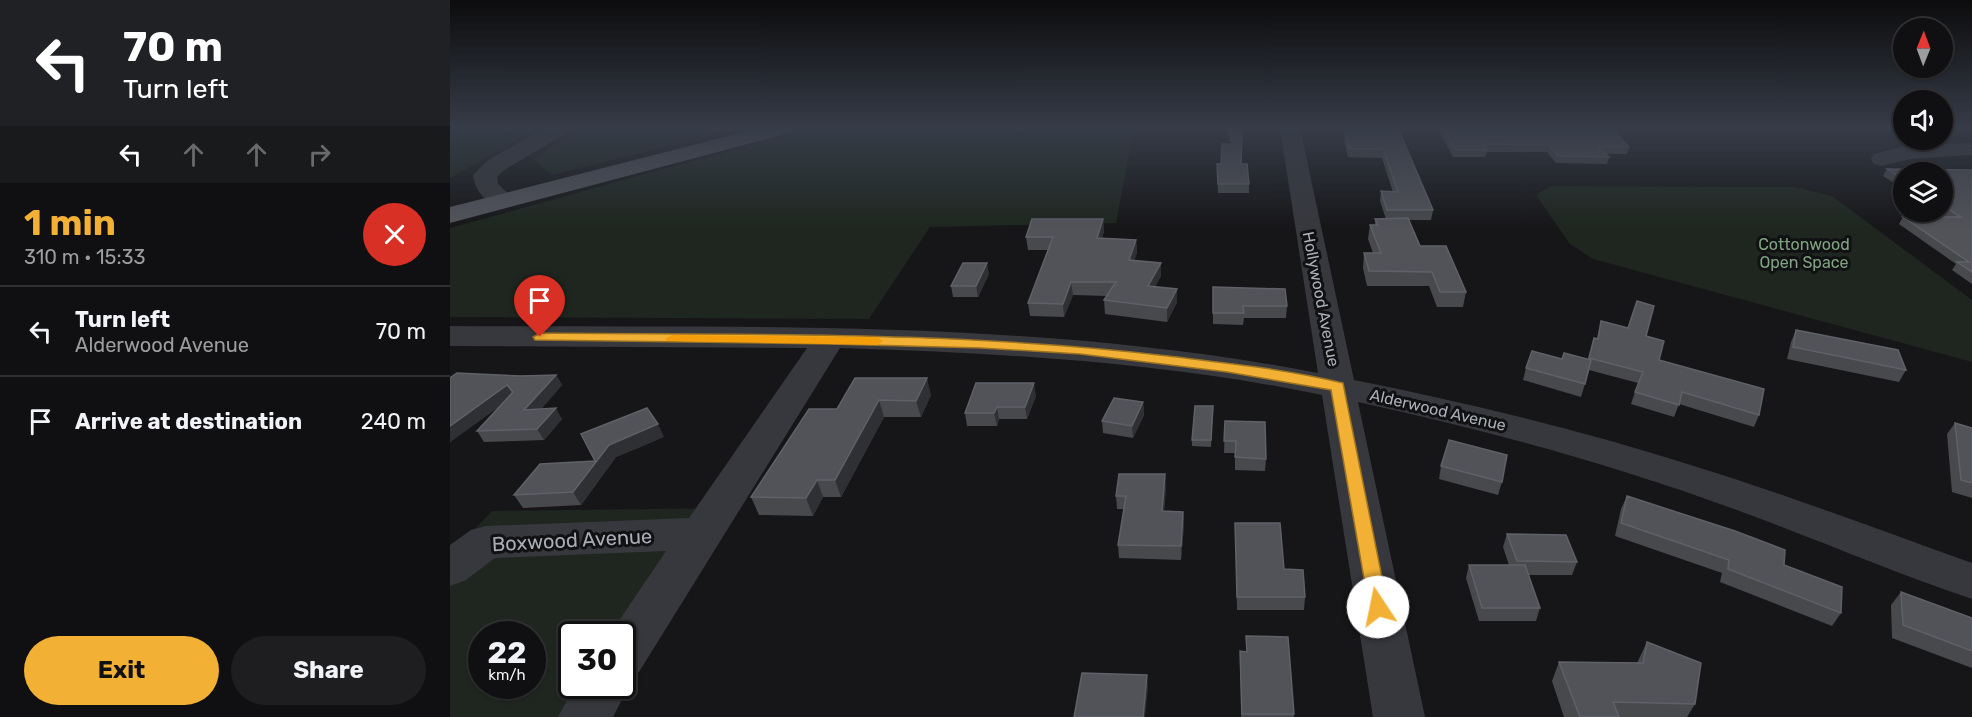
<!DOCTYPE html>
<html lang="en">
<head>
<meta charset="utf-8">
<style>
  :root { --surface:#101012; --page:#1e1e20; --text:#f1f3f6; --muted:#9c9d9f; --line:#303032; --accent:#f2b134 }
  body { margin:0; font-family:Rubik,sans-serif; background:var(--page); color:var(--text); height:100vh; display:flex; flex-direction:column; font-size:22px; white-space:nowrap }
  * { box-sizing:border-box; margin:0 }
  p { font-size:20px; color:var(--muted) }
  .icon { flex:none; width:33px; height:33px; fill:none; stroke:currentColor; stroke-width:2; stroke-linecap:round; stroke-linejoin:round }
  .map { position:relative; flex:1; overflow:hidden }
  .details { display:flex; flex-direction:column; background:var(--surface); width:450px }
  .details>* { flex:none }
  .top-card { background:#202124; color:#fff; overflow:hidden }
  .needle { width:39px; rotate:1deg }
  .controls { position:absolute; left:1443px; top:18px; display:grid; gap:12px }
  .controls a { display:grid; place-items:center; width:60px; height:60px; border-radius:50%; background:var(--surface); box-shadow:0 2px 4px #0004,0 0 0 2px var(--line); font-size:30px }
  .speed { position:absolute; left:18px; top:621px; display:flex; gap:12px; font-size:30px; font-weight:700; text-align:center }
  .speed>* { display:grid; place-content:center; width:78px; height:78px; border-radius:50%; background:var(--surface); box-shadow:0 2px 4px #0004,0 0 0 2px var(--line); line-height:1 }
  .speed small { font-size:15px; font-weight:400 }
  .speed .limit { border:3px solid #111; border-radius:9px; background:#fff; color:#111 }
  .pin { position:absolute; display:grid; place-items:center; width:51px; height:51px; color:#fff; margin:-62px -26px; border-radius:50% 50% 50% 0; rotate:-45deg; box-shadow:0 0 6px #0007 }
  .pin .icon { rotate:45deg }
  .me { position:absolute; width:66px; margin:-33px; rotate:349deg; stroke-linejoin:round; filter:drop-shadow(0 0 4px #0008) }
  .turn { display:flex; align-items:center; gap:21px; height:126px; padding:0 24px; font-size:27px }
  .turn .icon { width:78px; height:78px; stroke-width:2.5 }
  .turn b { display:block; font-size:42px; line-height:51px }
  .lanes { display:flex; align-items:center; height:57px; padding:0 24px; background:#0003; justify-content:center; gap:30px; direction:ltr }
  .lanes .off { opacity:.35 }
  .round { display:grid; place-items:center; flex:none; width:63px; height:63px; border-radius:32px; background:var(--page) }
  .headline { display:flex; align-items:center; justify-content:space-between; height:102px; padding:0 24px }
  h1 { font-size:36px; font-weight:700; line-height:45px; color:var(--accent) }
  .action { display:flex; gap:12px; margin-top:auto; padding:12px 24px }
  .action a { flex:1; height:69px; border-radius:36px; background:var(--accent); color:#111; font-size:24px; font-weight:700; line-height:69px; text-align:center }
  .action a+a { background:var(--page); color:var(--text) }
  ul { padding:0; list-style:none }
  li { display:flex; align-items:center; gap:18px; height:90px; padding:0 24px; border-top:2px solid var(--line) }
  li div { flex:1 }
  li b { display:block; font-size:22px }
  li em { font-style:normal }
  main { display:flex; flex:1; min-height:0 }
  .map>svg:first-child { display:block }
  .green { fill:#1e261f; fill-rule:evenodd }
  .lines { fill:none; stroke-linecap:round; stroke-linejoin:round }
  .minor { fill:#37383d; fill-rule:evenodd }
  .major { fill:#53555c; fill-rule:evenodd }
  .wall { fill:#47494d }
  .shaded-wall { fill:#2f3033 }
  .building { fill:#525359; stroke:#5f6168; stroke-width:1.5 }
  .route { fill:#f2b134; stroke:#9d7322; stroke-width:1.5 }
  .slow { fill:#f59e0b }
  .labels { text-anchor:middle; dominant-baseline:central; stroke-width:6; stroke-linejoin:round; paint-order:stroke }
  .park-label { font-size:16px; fill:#7fa381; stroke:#111113 }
  .street-label { font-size:16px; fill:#a8adb8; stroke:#111113 }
  .near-street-label { font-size:20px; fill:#a8adb8; stroke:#111113 }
</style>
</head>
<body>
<main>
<section class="details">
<div class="top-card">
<div class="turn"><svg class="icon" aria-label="left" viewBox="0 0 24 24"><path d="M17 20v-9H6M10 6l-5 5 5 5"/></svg><div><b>70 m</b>Turn left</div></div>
<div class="lanes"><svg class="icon" aria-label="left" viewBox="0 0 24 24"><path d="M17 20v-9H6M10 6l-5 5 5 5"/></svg><svg class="icon off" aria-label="ahead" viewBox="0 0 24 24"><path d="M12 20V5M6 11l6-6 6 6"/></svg><svg class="icon off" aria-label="ahead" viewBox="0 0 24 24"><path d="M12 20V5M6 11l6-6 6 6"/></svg><svg class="icon off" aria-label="right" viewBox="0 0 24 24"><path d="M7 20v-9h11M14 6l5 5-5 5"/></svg></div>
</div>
<div class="headline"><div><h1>1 min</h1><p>310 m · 15:33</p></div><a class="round" style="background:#d93025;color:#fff"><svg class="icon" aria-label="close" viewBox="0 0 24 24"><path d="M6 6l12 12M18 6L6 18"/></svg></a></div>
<ul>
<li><svg class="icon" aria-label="left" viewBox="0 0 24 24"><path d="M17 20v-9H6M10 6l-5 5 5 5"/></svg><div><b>Turn left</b><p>Alderwood Avenue</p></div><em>70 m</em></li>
<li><svg class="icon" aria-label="arrive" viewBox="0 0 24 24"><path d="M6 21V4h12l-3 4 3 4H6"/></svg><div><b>Arrive at destination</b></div><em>240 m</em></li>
</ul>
<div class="action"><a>Exit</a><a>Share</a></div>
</section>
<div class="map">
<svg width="1522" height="717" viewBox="0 0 1522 717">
  <rect width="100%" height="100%" fill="#161618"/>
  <g class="green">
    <path d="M0 128H90L0 178Z"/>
    <path d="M134 128H290L102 175 83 159Z"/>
    <path d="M362 128H684L666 223 480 227 419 319 0 317V228Z"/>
    <path d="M1100 186 1345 187 1382 196 1522 300V362L1143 259 1120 244 1086 195Z"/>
    <path d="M286 508 173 685 172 634H122V686H172L152 717H0V555L42 511ZM32 634H82V686H32Z"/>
  </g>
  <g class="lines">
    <g class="minor">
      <path d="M95 128H121L118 132 54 170 47 177 48 184 66 201 63 206C43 211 25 194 23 175L38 160Z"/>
      <path d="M830 128H850L904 380C1019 403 1135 431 1247 467 1340 496 1430 530 1522 563V599C1442 572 1364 538 1284 509 1161 464 1036 430 908 402L975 717H923L872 395C713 362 551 353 390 348L189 672 175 677 179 686 163 717H108L125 686H172V634H160L216 551 45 558 16 580 0 586V545L21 530 36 526 239 518 357 348 0 346V326C289 328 583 318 868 373Z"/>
      <path d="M1522 143V155L1460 159 1432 166 1424 164 1421 159 1424 154 1459 145Z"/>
    </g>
    <path class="major" d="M310 128H346L343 132 0 223V207Z"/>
  </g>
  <g class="wall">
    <path d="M776 128H793L791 164 799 184V193H768L767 164H771L781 144Z"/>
    <path d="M902 128H948L983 210 981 220H959L970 246 1016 292 1013 307H987L979 286H917L913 268 914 253H923L918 239 920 225H925V219H936L930 201 931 191 943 192 932 158 898 157 894 140 895 131H902Z"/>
    <path d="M990 128H1161L1179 147 1177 154H1156L1159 157 1157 164 1106 163 1097 152H1037L1035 157H1003L989 131Z"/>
    <path d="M1437 169 1522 170V284L1502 270 1506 264 1449 224 1453 217H1495L1487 212H1492V172H1454V189L1433 176Z"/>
    <path d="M653 219 654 231 652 238 686 240 687 253 684 260 711 276 705 286 727 302 717 322 655 314 654 300 657 296 623 295 614 317 580 316 578 303 598 250H578L576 237Z"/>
    <path d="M539 274 528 297H503L501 286Z"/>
    <path d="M763 287 837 306 836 318H794L793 325 763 324Z"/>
    <path d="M1187 301 1196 336 1209 360 1309 415 1304 427 1229 404 1224 417 1181 404 1188 383 1139 370 1131 397 1073 380 1076 368 1112 359H1138L1144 338H1147L1151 321 1178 328Z"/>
    <path d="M1346 330 1456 370 1449 382 1337 359 1341 342Z"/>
    <path d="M106 375 112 385 91 409 112 419 94 440 34 442 27 431 51 405 0 442V378Z"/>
    <path d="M405 378 481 395 471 417H434L391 497H373L363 516 309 515 301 497 387 409Z"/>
    <path d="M586 396 577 419H549L547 426H517L515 413Z"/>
    <path d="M693 402 694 415 683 438 653 433 652 421Z"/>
    <path d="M763 406 761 447 742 446V440Z"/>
    <path d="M775 421 816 459 815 471 785 470V453H774Z"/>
    <path d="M1505 423 1522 428V498L1502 492 1497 434Z"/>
    <path d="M214 437 166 457 131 505 73 508 64 495Z"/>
    <path d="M991 466 1052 482 1048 495 989 479Z"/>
    <path d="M716 487 714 512H733L734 525 731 560 669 558 668 545 674 509H667L666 496Z"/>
    <path d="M1177 496 1334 565 1391 613 1382 626 1270 582 1272 573 1165 536 1171 509Z"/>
    <path d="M785 523 834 569 855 597 854 610H787Z"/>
    <path d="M1057 534 1127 562 1122 575H1078L1090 608 1086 621H1029L1016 578 1019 565H1059L1053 547Z"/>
    <path d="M1451 592 1522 618V668L1442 638 1441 605Z"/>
    <path d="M796 636 844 714V717H791L790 651 796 652Z"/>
    <path d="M1197 642 1245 704 1237 717H1114L1102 681 1109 662 1187 663Z"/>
  </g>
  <g class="shaded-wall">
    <path d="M653 219 654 231 648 251 647 238Z"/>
    <path d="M686 240 687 253 680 273 679 260Z"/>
    <path d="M537 263 539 274 528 297 526 286Z"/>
    <path d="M711 263V276L699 299 698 286Z"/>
    <path d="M621 282 623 295 614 317 613 304Z"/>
    <path d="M727 289V302L717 322V308Z"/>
    <path d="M106 375 112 385 81 420 74 410Z"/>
    <path d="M477 378 481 395 471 417 466 401Z"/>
    <path d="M584 383 586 396 577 419 575 407Z"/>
    <path d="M57 385 64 396 0 442V426Z"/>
    <path d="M429 400 434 417 391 497 385 480Z"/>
    <path d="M693 402 694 415 683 438 682 426Z"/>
    <path d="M547 407 549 419 547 426 544 413Z"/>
    <path d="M106 408 112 419 94 440 87 429Z"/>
    <path d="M208 424 214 437 166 457 131 505 123 492 159 445Z"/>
    <path d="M715 474 716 487 713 524 712 511Z"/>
    <path d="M367 480 373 497 363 516 356 498Z"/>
    <path d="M733 512 734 525 731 560V546Z"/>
    <path d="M697 675 698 688 695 717H693Z"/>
  </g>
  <g class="building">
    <path d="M778 128H792L791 164H797L799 184H768L767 164H771L772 144H783Z"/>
    <path d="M902 128H948L983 210H937L931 191 948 192 933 149H899L895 131H903Z"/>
    <path d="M993 128H1161L1179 147H1148L1159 157 1108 156 1099 145 1033 144 1037 150H1005Z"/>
    <path d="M1437 169 1522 170V272L1507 262H1519L1453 217H1511L1492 205V172H1454V180Z"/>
    <path d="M958 218 970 246H996L1016 292H990L982 272 919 271 914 253H931L920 225H928L925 219Z"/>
    <path d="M582 219H653L647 238 686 240 679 260 711 263 698 286 727 289 717 308 654 300 666 282H621L613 304 578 303 603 237H576Z"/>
    <path d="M513 263H537L526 286H501Z"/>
    <path d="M763 287 835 289 837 306H793L794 313H763Z"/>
    <path d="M1187 301 1204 306 1196 336 1214 341 1209 360 1314 389 1309 415 1232 392 1229 405 1185 392 1193 372 1139 358 1144 338 1148 339 1151 321 1178 328Z"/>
    <path d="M1346 330 1448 350 1456 370 1343 347Z"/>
    <path d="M1082 351 1112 359 1114 353 1141 360 1135 384 1076 368Z"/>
    <path d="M7 373 71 376 106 375 74 410 106 408 87 429 27 431 63 392 57 385 0 426V378Z"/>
    <path d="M405 378H477L466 401 429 400 385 480H367L356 498 301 497 359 409H387Z"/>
    <path d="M526 383H584L575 407H547L544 413H515Z"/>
    <path d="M664 398 693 402 682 426 652 421Z"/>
    <path d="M745 406H763L761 440H742Z"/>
    <path d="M197 408 208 424 159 445 123 492 64 495 90 464 145 461 131 434Z"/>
    <path d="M775 421 815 422 816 459 785 457 786 441H774Z"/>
    <path d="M1505 423 1522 428V483L1511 480Z"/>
    <path d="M999 440 1057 455 1052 482 991 466Z"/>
    <path d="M669 474H715L712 511 733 512 731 546 668 545 676 496H666Z"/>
    <path d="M1177 496 1285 531 1335 550 1334 565 1392 587 1391 613 1278 569 1279 560 1171 523Z"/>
    <path d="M785 523H830L834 569 853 570 855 597H787Z"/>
    <path d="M1057 534 1116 535 1127 562 1067 561Z"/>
    <path d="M1019 565H1075L1090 608H1032Z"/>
    <path d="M1451 592 1522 618V651L1453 625Z"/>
    <path d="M796 636 838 637 844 714H792L790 651 797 652Z"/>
    <path d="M1197 642 1251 663 1245 704 1163 702 1169 717H1130L1109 662 1193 663Z"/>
    <path d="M632 673 697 675 693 717H624Z"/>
  </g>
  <linearGradient id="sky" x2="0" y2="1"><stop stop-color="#0c0c0d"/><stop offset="0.56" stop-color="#363c48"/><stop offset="1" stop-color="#363c48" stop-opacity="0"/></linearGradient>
  <rect width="1522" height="229" fill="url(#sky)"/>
  <path class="route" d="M90 333C299 335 510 331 718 356 776 363 836 369 893 383L938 607 935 612 928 615 922 612 919 607 881 390 777 372 630 354 531 348 380 344 85 340 83 337Z"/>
  <path class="slow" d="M222 335 427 337 433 341 427 345 217 341 215 339Z"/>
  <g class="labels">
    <g class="park-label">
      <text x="1354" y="244">Cottonwood<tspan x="1354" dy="18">Open Space</tspan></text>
    </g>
    <g class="street-label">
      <text transform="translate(871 299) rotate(79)">Hollywood Avenue</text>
      <text transform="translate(988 410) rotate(13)">Alderwood Avenue</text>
    </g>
    <g class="near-street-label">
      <text transform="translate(122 540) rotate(-3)">Boxwood Avenue</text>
    </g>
  </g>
</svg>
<div class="controls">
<a><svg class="needle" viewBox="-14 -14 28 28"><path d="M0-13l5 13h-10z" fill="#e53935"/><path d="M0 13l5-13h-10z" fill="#9c9d9f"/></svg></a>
<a><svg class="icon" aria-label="sound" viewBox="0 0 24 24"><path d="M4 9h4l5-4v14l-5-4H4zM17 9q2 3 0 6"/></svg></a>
<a><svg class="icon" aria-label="layers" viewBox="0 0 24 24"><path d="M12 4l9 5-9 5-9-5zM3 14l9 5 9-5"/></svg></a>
</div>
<div class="speed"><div>22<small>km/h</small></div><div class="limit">30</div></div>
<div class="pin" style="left:90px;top:337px;background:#d93025"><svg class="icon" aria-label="arrive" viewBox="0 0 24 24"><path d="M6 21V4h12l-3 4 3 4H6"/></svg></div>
<svg class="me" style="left:928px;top:607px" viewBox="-20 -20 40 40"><circle r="19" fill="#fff"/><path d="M0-13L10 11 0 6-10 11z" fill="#f2b134"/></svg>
</div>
</main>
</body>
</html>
